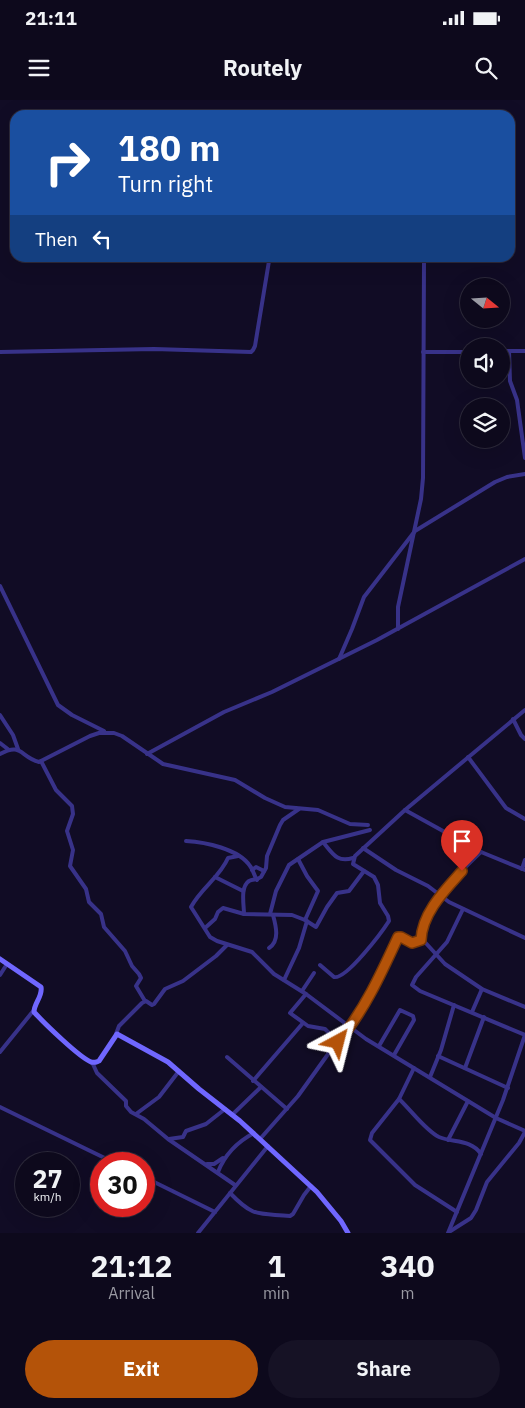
<!DOCTYPE html>
<html lang="en">
<head>
<meta charset="utf-8">
<style>
  :root { --surface:#0d091c; --page:#161225; --text:#f1f3f6; --muted:#9a9aa3; --line:#2d2a3b; --accent:#b45309 }
  body { margin:0; font-family:"IBM Plex Sans",sans-serif; background:var(--page); color:var(--text); height:100vh; display:flex; flex-direction:column; font-size:19px; white-space:nowrap }
  * { box-sizing:border-box; margin:0 }
  p { font-size:16px; color:var(--muted) }
  .icon { flex:none; width:28px; height:28px; fill:none; stroke:currentColor; stroke-width:2; stroke-linecap:round; stroke-linejoin:round }
  .map { position:relative; height:1133px; overflow:hidden }
  .side { display:flex; flex-direction:column; background:var(--surface); flex:1 }
  .side>* { flex:none }
  .top-card { position:absolute; left:10px; top:10px; width:505px; height:152px; border-radius:15px; box-shadow:0 5px 20px #0002,0 0 0 1px var(--line); background:#1a4fa0; color:#fff; overflow:hidden }
  .needle { width:32px; rotate:108deg }
  .fabs { position:absolute; left:460px; top:178px; display:grid; gap:10px }
  .fabs a { display:grid; place-items:center; width:50px; height:50px; border-radius:50%; background:var(--surface); box-shadow:0 5px 20px #0002,0 0 0 1px var(--line); font-size:25px }
  .speed { position:absolute; left:15px; top:1052px; display:flex; gap:10px; font-size:25px; font-weight:700; text-align:center }
  .speed>* { display:grid; place-content:center; width:65px; height:65px; border-radius:50%; background:var(--surface); box-shadow:0 5px 20px #0002,0 0 0 1px var(--line); line-height:1 }
  .speed small { font-size:12px; font-weight:400 }
  .speed .limit { border:8px solid #d22; background:#fff; color:#111 }
  .pin { position:absolute; display:grid; place-items:center; width:42px; height:42px; color:#fff; margin:-51px -21px; border-radius:50% 50% 50% 0; rotate:-45deg; box-shadow:0 0 5px #0007 }
  .pin .icon { rotate:45deg }
  .me { position:absolute; width:55px; margin:-28px; rotate:38deg; stroke-linejoin:round; filter:drop-shadow(0 0 4px #0008) }
  .turn { display:flex; align-items:center; gap:18px; height:105px; padding:0 25px; font-size:22px }
  .turn .icon { width:65px; height:65px; stroke-width:2.5 }
  .turn b { display:block; font-size:35px; line-height:42px }
  .then { display:flex; align-items:center; height:48px; padding:0 25px; background:#0003; gap:10px; font-size:19px }
  .eta { display:flex; justify-content:space-evenly; align-items:center; height:85px; text-align:center }
  .eta b { font-size:30px; font-weight:700; line-height:35px }
  .button { display:flex; gap:10px; margin-top:auto; padding:10px 25px }
  .button a { flex:1; height:58px; border-radius:30px; background:var(--accent); color:#fff; font-size:20px; font-weight:700; line-height:58px; text-align:center }
  .button a+a { background:var(--page); color:var(--text) }
  .status { display:flex; justify-content:space-between; align-items:center; height:35px; padding:0 25px; background:var(--surface); direction:ltr }
  .status svg { height:14px; fill:currentColor }
  header { display:flex; justify-content:space-between; align-items:center; height:65px; padding:0 25px; background:var(--surface); font-size:22px; font-weight:700 }
  .map>svg:first-child { display:block }
  .lines { fill:none; stroke-linecap:round; stroke-linejoin:round }
  .street { stroke:#383289; stroke-width:4 }
  .secondary { stroke:#7067ff; stroke-width:5 }
  .route-casing { stroke:#753606; stroke-width:12 }
  .route { stroke:#b45309; stroke-width:9 }
</style>
</head>
<body>
<div class="status"><b>21:11</b><svg viewBox="0 0 49 12"><path d="M0 12V9h3v3zM5 12V6h3v6zM10 12V3h3v9zM15 12V0h3v12zM26 1h20v11H26zM47 4h2v5h-2z"/></svg></div>
<header><svg class="icon" aria-label="menu" viewBox="0 0 24 24"><path d="M4 6h16M4 12h16M4 18h16"/></svg>Routely<svg class="icon" aria-label="search" viewBox="0 0 24 24"><circle cx="10" cy="10" r="6"/><path d="M15 15l6 6"/></svg></header>
<div class="map">
<svg width="525" height="1133" viewBox="0 0 525 1133">
  <rect width="100%" height="100%" fill="#110c25"/>
  <g class="lines">
    <g class="street">
      <path d="M501 251H525"/>
      <path d="M509 251 510 281 517 300 525 358"/>
      <path d="M0 252 154 249 251 252 253 250 255 246 269 161"/>
      <path d="M423 252H469"/>
      <path d="M0 486 58 605 72 615 104 631"/>
      <path d="M398 529V507L421 399 423 378 424 162"/>
      <path d="M339 559 352 529 364 497 415 431 495 382 507 377 525 374"/>
      <path d="M0 615 13 635 18 649"/>
      <path d="M513 619 521 635 525 639"/>
      <path d="M0 643 9 650"/>
      <path d="M0 654C22 642 20 657 39 662L90 636 99 633H114L122 636 163 664 235 680 265 698 285 707 318 710 350 724 368 725"/>
      <path d="M147 654 224 612 272 592 377 540 525 459"/>
      <path d="M468 657 506 708 525 719"/>
      <path d="M41 661 56 690 72 706 73 714 67 731 73 750 70 766 86 789 89 802 101 814 104 827 125 851 132 866 139 874 141 878 136 886 145 901"/>
      <path d="M405 710 481 752 525 770"/>
      <path d="M186 741C205 742 239 749 250 766 253 769 254 776 257 780"/>
      <path d="M323 742C333 754 337 763 353 758"/>
      <path d="M363 748 396 770 428 786 449 802 525 838"/>
      <path d="M238 756 228 758C220 777 201 788 191 807L210 837 217 841 252 852 274 874 306 894 366 939 496 1018 525 1031"/>
      <path d="M298 759 307 776 318 791 305 820"/>
      <path d="M522 769 525 760"/>
      <path d="M252 770 256 767 264 771"/>
      <path d="M215 777 243 791"/>
      <path d="M463 809 447 842 416 877 412 885 420 891 525 935"/>
      <path d="M244 814C244 805 240 787 249 781 253 779 257 780 261 777L266 768 267 756 280 725 283 720 299 709"/>
      <path d="M270 814 276 791 289 765 323 742 370 730"/>
      <path d="M205 828 215 819 218 812 223 808 244 814 292 815 305 820 316 827 327 807 337 793 349 791 364 771"/>
      <path d="M421 840C422 808 459 773 481 752"/>
      <path d="M269 848C280 841 276 826 273 815"/>
      <path d="M320 865 334 877C346 880 382 832 389 821L388 816 380 803 378 785 374 777 353 764 355 756 405 710 525 610"/>
      <path d="M0 875 7 864"/>
      <path d="M284 880 299 848 307 821"/>
      <path d="M302 891 314 873"/>
      <path d="M306 894 290 913 308 926 325 929 338 942"/>
      <path d="M472 912 482 889"/>
      <path d="M116 934 119 926 142 903 146 901 152 905 154 904 165 889 183 881 216 856 227 845"/>
      <path d="M379 946 400 910 413 916 414 920 394 955"/>
      <path d="M0 952 34 910"/>
      <path d="M438 956 508 988"/>
      <path d="M227 957 287 1009"/>
      <path d="M92 962 97 973 126 1001V1006L131 1012 144 1019 168 1039 235 1085"/>
      <path d="M414 968 399 999 372 1033 370 1040 415 1085 457 1112"/>
      <path d="M465 968 484 917"/>
      <path d="M430 977 441 950 454 905"/>
      <path d="M253 981 303 923"/>
      <path d="M399 999C410 1009 426 1031 439 1037 453 1043 471 1039 481 1054"/>
      <path d="M0 1007 117 1064"/>
      <path d="M136 1014 159 997 179 971"/>
      <path d="M232 1015 261 987"/>
      <path d="M169 1039 183 1037 186 1031 206 1024 225 1009"/>
      <path d="M260 1039 298 996 331 950 350 927 375 885 399 837 412 843 423 840 445 864 482 889 525 907"/>
      <path d="M448 1040 468 1001"/>
      <path d="M207 1064H214L223 1058"/>
      <path d="M218 1072C225 1054 237 1042 254 1033"/>
      <path d="M144 1077 215 1112"/>
      <path d="M230 1093C254 1118 258 1113 290 1116L293 1114 304 1095 311 1086"/>
      <path d="M449 1132 471 1118 476 1110 487 1082 519 1043 525 1032"/>
      <path d="M198 1133 268 1046"/>
      <path d="M448 1133 503 1000 525 935"/>
    </g>
    <path class="secondary" d="M0 859 41 887C43 896 34 903 34 912 44 923 79 957 91 962 95 963 96 962 99 961L117 934 168 962 199 989 240 1021 317 1092 341 1121 348 1133"/>
  </g>
  <g class="lines">
    <defs>
      <path id="route" d="M338 942C364 911 381 874 398 837H401L412 843 421 840C422 813 445 790 462 771"/>
    </defs>
    <use href="#route" class="route-casing"/>
    <use href="#route" class="route"/>
  </g>
</svg>
<div class="fabs">
<a><svg class="needle" viewBox="-14 -14 28 28"><path d="M0-13l5 13h-10z" fill="#e53935"/><path d="M0 13l5-13h-10z" fill="#9a9aa3"/></svg></a>
<a><svg class="icon" aria-label="sound" viewBox="0 0 24 24"><path d="M4 9h4l5-4v14l-5-4H4zM17 9q2 3 0 6"/></svg></a>
<a><svg class="icon" aria-label="layers" viewBox="0 0 24 24"><path d="M12 4l9 5-9 5-9-5zM3 14l9 5 9-5"/></svg></a>
</div>
<div class="speed"><div>27<small>km/h</small></div><div class="limit">30</div></div>
<div class="pin" style="left:462px;top:771px;background:#d93025"><svg class="icon" aria-label="arrive" viewBox="0 0 24 24"><path d="M6 21V4h12l-3 4 3 4H6"/></svg></div>
<svg class="me" style="left:338px;top:942px" viewBox="-20 -20 40 40"><path d="M0-17L14 15 0 8-14 15z" fill="#b45309" stroke="#fff" stroke-width="4"/></svg>
<div class="top-card">
<div class="turn"><svg class="icon" aria-label="right" viewBox="0 0 24 24"><path d="M7 20v-9h11M14 6l5 5-5 5"/></svg><div><b>180 m</b>Turn right</div></div>
<div class="then">Then<svg class="icon" aria-label="left" viewBox="0 0 24 24"><path d="M17 20v-9H6M10 6l-5 5 5 5"/></svg></div>
</div>
</div>
<section class="side">
<div class="eta">
<div><b>21:12</b><p>Arrival</p></div>
<div><b>1</b><p>min</p></div>
<div><b>340</b><p>m</p></div>
</div>
<div class="button"><a>Exit</a><a>Share</a></div>
</section>
</body>
</html>
